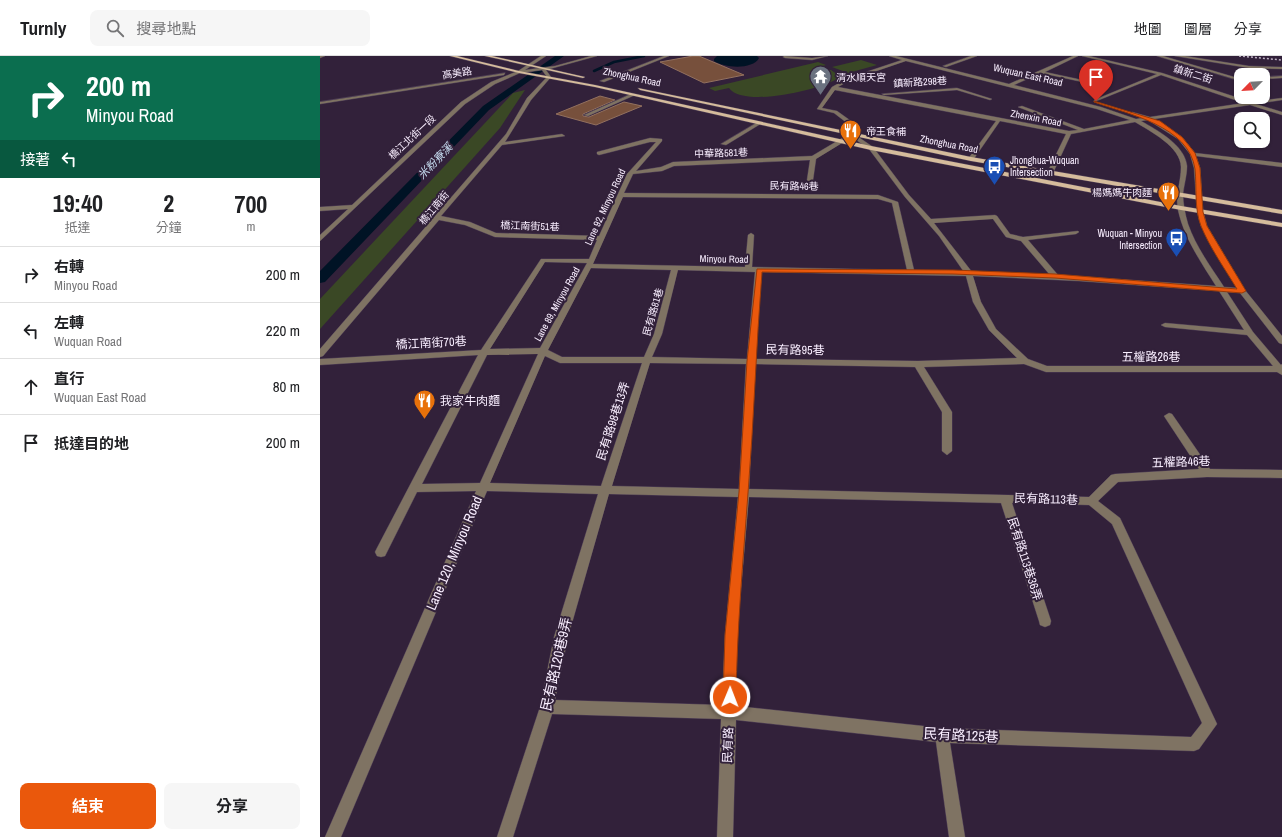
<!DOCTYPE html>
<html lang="zh-TW">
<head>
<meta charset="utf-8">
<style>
  :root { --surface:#fff; --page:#f6f6f6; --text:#202124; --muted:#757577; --line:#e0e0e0; --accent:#ea580c }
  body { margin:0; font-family:"Archivo Narrow","Noto Sans TC",sans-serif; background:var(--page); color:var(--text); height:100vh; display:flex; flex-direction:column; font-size:15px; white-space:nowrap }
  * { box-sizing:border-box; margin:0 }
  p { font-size:13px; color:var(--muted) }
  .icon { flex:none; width:22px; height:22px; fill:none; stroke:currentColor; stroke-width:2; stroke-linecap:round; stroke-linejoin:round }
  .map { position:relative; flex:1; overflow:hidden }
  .details { display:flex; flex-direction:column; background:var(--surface); width:320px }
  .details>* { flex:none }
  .top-card { background:#0b6e4f; color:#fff; overflow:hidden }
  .needle { width:26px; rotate:246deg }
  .fabs { position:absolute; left:914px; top:12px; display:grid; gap:8px }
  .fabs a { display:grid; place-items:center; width:36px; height:36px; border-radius:8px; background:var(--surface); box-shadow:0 1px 3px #0004; font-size:20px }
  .pin { position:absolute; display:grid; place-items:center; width:34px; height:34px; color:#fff; margin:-41px -17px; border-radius:50% 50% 50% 0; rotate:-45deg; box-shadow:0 0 4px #0007 }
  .pin .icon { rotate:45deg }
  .me { position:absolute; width:44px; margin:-22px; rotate:1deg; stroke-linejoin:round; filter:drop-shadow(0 0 3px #0008) }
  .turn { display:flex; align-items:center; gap:14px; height:84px; padding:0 20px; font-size:18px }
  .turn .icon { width:52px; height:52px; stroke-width:2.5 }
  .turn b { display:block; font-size:28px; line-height:34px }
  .then { display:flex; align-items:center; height:38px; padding:0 20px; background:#0003; gap:8px; font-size:15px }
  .eta { display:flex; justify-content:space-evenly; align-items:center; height:68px; text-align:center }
  .eta b { font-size:24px; font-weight:700; line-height:28px }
  .cta { display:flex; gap:8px; margin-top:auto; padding:8px 20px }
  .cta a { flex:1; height:46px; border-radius:8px; background:var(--accent); color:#fff; font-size:16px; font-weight:700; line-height:46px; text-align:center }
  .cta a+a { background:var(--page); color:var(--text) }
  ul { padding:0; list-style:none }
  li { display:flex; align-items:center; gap:12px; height:56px; padding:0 20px; border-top:1px solid var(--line) }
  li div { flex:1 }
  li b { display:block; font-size:15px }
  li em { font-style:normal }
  header { display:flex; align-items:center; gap:24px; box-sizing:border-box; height:56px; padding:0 20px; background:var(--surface); border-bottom:1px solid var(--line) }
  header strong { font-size:19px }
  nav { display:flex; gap:22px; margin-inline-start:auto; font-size:14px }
  .search { width:280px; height:36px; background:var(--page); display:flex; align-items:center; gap:10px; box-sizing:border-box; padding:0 14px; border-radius:8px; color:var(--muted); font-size:15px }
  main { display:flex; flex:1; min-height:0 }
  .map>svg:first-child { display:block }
  .green { fill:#3a4825 }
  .water { fill:#001325 }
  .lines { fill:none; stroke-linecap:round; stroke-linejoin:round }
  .stream { stroke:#001325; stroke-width:2.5 }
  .canal { fill:#001325; fill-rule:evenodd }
  .building { fill:#77503c; stroke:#92705f }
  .minor-casing { stroke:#4e3e56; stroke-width:1 }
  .major-casing { stroke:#4e3e56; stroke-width:1 }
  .minor { fill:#7f7363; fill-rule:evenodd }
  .major { fill:#d5bc9c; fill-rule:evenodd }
  .rail { stroke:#beb1c4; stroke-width:1.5; stroke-dasharray:2 2; stroke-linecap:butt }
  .route { fill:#ea580c; stroke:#983908 }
  .labels { text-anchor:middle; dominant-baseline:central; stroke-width:4; stroke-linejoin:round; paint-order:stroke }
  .far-street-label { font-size:10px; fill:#f9eeff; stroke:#32213a }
  .far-poi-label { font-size:10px; fill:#f9eeff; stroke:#32213a; text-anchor:start }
  .far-water-label { font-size:11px; font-style:italic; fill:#cae1f5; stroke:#32213a }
  .street-label { font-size:12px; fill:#f9eeff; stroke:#32213a }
  .poi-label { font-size:12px; fill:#f9eeff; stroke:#32213a; text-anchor:start }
  .near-street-label { font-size:14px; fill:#f9eeff; stroke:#32213a }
</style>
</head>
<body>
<header>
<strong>Turnly</strong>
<div class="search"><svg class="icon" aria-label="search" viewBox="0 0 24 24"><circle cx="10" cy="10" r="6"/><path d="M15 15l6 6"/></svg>搜尋地點</div>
<nav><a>地圖</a><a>圖層</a><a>分享</a></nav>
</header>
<main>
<section class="details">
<div class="top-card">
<div class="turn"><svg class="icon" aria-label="right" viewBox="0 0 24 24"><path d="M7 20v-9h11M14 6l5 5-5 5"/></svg><div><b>200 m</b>Minyou Road</div></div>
<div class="then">接著<svg class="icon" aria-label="left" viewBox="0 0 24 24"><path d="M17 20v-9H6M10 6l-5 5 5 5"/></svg></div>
</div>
<div class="eta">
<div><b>19:40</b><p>抵達</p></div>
<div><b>2</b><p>分鐘</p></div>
<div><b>700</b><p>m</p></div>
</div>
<ul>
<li><svg class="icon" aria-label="right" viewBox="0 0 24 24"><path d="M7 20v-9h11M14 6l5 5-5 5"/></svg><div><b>右轉</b><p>Minyou Road</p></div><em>200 m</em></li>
<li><svg class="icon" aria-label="left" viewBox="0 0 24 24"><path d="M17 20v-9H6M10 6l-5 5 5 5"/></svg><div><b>左轉</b><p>Wuquan Road</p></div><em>220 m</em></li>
<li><svg class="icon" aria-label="ahead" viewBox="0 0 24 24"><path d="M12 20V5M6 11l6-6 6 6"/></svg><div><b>直行</b><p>Wuquan East Road</p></div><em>80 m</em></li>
<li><svg class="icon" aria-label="arrive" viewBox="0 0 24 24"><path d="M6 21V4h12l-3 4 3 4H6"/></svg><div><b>抵達目的地</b></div><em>200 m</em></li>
</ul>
<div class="cta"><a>結束</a><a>分享</a></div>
</section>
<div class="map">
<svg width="962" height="781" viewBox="0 0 962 781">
  <rect width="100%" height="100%" fill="#32213a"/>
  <g class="green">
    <path d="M541 4 557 9 528 17 512 11Z"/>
    <path d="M498 6 506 9 497 12 511 14 518 19 517 23C499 34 423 52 409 32L395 35 389 32Z"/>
    <path d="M205 34 180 72 0 273V243L193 37Z"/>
  </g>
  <path class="water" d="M397 0H437L439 2C433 14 404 12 394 5V3Z"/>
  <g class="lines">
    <path class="stream" d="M274 15 294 6 324 0"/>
    <path class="canal" d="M235 0H244L169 54 5 226 0 227V215L163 50Z"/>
  </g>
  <g class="building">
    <path d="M373 0H379L424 19 384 27 340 6Z"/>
    <path d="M280 40 295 44 263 58V60L269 61 304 46 322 50 276 69 236 58Z"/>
  </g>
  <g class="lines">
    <defs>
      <g id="minor">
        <path d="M0 0H5L0 2Z"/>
        <path d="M221 0H226L205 14 235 10 271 0H277L226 14 231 21 211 44 185 86 242 78 245 80 182 89 121 160 150 166 176 177 279 180 307 118 336 86H330L279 99 277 98V96L330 82 342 83V85L316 115 341 111 353 106 492 100 529 78 527 67 514 57 497 53 512 31 528 22 582 4 569 0H576L689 28 753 0H758L725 16 767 25V27L721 17 694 29 781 51 816 63 823 62 812 58V56L830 61 924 47 841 19 774 46V44L837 18 762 0H769L842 17 931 46 962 42V44L936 48 962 56V59L930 49 834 63 862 81 875 97 962 107V111L876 100 880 112 883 155 887 170 925 234 962 280V288L959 287 920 237 907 236 933 276 961 309 962 308V319L957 316H726L704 308 604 311 632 356V395L627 399 622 395V356L595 311 435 308 429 433 769 441 791 419 795 418 879 413 844 360 849 357 852 358 890 413 962 414V422L887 421 798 426 778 445 800 462 897 668 879 693 874 695 630 687 645 781H629L616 686 416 664 413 781H397L401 663 232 658 193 781H177L220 651 234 581 278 438 167 435 21 781H5L156 435 97 436 65 500 61 501 57 500 55 496 57 492 158 299 0 309V303L161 294 221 203H269L277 184 175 181 145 169 119 164 3 300 0 301V293L186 78 207 42 227 21 222 14 200 17 175 28 145 48 0 185V179L28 153 0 155V151L32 149 141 46 171 26 198 15ZM586 5 777 53 810 64 764 73 702 50 698 51 758 74 749 75 518 31 530 24ZM515 34 676 65 648 103 651 105 653 104 680 65 746 78 727 117 730 119 733 117 751 78 815 66C830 75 861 91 861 111 861 126 855 139 858 154 864 182 881 206 896 230L738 219 708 184 756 178 759 176 758 175 703 181 690 178 677 160 675 159 611 163 589 139 553 91 534 78 531 65 517 55 502 52ZM828 64 858 83 870 98 874 112 877 155 881 170 917 232 904 231C891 211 876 191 868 168 865 158 863 147 863 138 864 129 867 119 867 110 865 89 837 74 821 65ZM532 81 549 93 585 141 619 180 644 216 594 214 578 146 558 139 304 137 313 118 342 115 354 110 490 104 487 124 490 126 493 124 496 103ZM303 141 558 143 572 147 587 214 432 211 434 179 431 177 428 179 425 211 273 208ZM673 163 686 181 701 185 730 219 652 216 614 167ZM225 206 267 207 220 292 170 293ZM271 212 351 214 334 278 324 301H242L228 294ZM358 214 435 216 427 303 332 301 342 278ZM442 216 646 220 653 246 669 274 697 302 598 305 435 303ZM653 220 759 225 899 235 924 274 845 267 841 269 845 271 927 279 953 310H727L708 303 676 273 661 246ZM218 298 160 427 102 428 167 299ZM225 300 240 307H322L281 430 170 427ZM330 307 426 308 419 433 292 430ZM289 438 418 441 405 579 402 649 235 644 248 581ZM429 441 681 447 719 565 720 569 725 571 730 569 731 565 692 447 769 449 792 468 882 667 871 681 622 672 416 650 417 579Z"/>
        <path d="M344 0H349L284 26 280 25Z"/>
        <path d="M464 0 492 2 508 0 492 4 465 2 463 1Z"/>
        <path d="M651 0H657L626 11 623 10Z"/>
        <path d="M837 0H843L921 23V25Z"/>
        <path d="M855 0H865L929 10 962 11V13L929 12Z"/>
        <path d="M185 17 184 19 0 48V46Z"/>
        <path d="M962 20V22L943 23V21Z"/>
        <path d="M637 32 672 43 670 44 637 34 564 39 562 38Z"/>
        <path d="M311 38 315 39 268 60 264 59Z"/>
        <path d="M438 66 442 67 406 89 401 88Z"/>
      </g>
      <g id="major">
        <path d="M130 0H137L199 15 275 29 551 90 861 150 962 167V171L861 154 551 94 275 31 199 17Z"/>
        <path d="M165 0H172L265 21 263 22Z"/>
        <path d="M318 32 651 101 962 154V158L651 105 320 34Z"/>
      </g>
    </defs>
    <use href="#minor" class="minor-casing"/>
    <use href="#major" class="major-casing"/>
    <use href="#minor" class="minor"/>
    <use href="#major" class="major"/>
    <path class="rail" d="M919 0 962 4"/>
  </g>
  <path class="route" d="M774 45 840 65 862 81 875 97 880 112 883 156 887 170 926 235 922 237 735 222 633 218 442 216C436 290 434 364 428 437 423 505 417 573 416 641L414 645 410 647 405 645 403 641 405 579 419 436 427 305 437 213 633 214 735 218 917 233C905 213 890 192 881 170 874 152 877 132 875 113 869 70 808 58 774 46Z"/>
  <defs>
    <symbol id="temple-pin" viewBox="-11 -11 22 30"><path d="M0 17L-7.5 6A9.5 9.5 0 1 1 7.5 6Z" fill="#6b7280" stroke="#32213a"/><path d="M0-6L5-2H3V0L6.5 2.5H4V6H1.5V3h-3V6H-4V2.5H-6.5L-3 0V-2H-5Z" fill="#fff"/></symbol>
    <symbol id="restaurant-pin" viewBox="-11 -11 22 30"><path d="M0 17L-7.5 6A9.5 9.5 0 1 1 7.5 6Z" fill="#e8710a" stroke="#32213a"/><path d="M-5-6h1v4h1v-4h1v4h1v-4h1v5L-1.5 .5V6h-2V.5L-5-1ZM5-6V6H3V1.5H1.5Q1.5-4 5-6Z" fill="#fff"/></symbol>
    <symbol id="bus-pin" viewBox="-11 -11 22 30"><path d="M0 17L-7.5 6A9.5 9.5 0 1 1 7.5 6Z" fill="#1a4fb4" stroke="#32213a"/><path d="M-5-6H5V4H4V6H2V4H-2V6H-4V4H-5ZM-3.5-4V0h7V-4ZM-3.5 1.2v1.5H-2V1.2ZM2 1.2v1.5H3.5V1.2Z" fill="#fff"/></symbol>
  </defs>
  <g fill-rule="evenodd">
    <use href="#temple-pin" x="488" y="8" width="25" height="34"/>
    <use href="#restaurant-pin" x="518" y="62" width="25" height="34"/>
    <use href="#bus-pin" x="662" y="98" width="25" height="34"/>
    <use href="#restaurant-pin" x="836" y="124" width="25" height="34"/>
    <use href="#bus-pin" x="844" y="170" width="25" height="34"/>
    <use href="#restaurant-pin" x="92" y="332" width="25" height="34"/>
  </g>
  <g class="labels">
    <g class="far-street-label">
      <text transform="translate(137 17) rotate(-9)">高美路</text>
      <text transform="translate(873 18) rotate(17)">鎮新二街</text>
      <text transform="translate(708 19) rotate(13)">Wuquan East Road</text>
      <text transform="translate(312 21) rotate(12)">Zhonghua Road</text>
      <text transform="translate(600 26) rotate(-3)">鎮新路298巷</text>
      <text transform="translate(716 62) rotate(11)">Zhenxin Road</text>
      <text transform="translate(92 81) rotate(-43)">橋江北街一段</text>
      <text transform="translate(629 88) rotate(11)">Zhonghua Road</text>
      <text transform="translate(401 97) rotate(-2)">中華路581巷</text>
      <text transform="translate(474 130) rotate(1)">民有路46巷</text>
      <text transform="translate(285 151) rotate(-65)">Lane 92, Minyou Road</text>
      <text transform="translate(114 152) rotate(-50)">橋江南街</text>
      <text transform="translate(210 170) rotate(2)">橋江南街51巷</text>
      <text transform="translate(404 203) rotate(1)">Minyou Road</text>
      <text transform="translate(237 248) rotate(-61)">Lane 89, Minyou Road</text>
      <text transform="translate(333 256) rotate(-74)">民有路81巷</text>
    </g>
    <g class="far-poi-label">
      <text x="516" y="21">清水順天宮</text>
      <text x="546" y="75">帝王食補</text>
      <text x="690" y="104">Jhonghua-Wuquan<tspan x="690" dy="12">Intersection</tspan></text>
      <text x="832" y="136" text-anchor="end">楊媽媽牛肉麵</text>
      <text x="842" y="177" text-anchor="end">Wuquan - Minyou<tspan x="842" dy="12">Intersection</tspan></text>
    </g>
    <g class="far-water-label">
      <text transform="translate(115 105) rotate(-46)">米粉寮溪</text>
    </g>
    <g class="street-label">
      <text transform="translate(111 287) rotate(-3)">橋江南街70巷</text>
      <text transform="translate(475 294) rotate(1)">民有路95巷</text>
      <text x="831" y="301">五權路26巷</text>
      <text transform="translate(293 365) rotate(-72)">民有路98巷13弄</text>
      <text transform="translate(861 406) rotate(-2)">五權路46巷</text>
      <text transform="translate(726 443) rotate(2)">民有路113巷</text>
      <text transform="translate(705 503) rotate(72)">民有路113巷36弄</text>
      <text transform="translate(408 689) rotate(-88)">民有路</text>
    </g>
    <g class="poi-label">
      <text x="120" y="345">我家牛肉麵</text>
    </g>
    <g class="near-street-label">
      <text transform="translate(134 497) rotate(-67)">Lane 120, Minyou Road</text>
      <text transform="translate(236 608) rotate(-77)">民有路120巷9弄</text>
      <text transform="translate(641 679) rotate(3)">民有路125巷</text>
    </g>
  </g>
</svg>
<div class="fabs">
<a><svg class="needle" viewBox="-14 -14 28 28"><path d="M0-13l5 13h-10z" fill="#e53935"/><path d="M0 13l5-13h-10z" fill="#757577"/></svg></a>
<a><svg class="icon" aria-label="search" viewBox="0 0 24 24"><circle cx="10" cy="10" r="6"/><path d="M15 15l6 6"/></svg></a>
</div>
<div class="pin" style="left:776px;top:45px;background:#d93025"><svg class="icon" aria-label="arrive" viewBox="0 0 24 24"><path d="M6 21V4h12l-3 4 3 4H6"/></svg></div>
<svg class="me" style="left:410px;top:641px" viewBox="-20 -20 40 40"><circle r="17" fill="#ea580c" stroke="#fff" stroke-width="3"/><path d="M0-11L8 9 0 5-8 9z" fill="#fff"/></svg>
</div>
</main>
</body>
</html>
